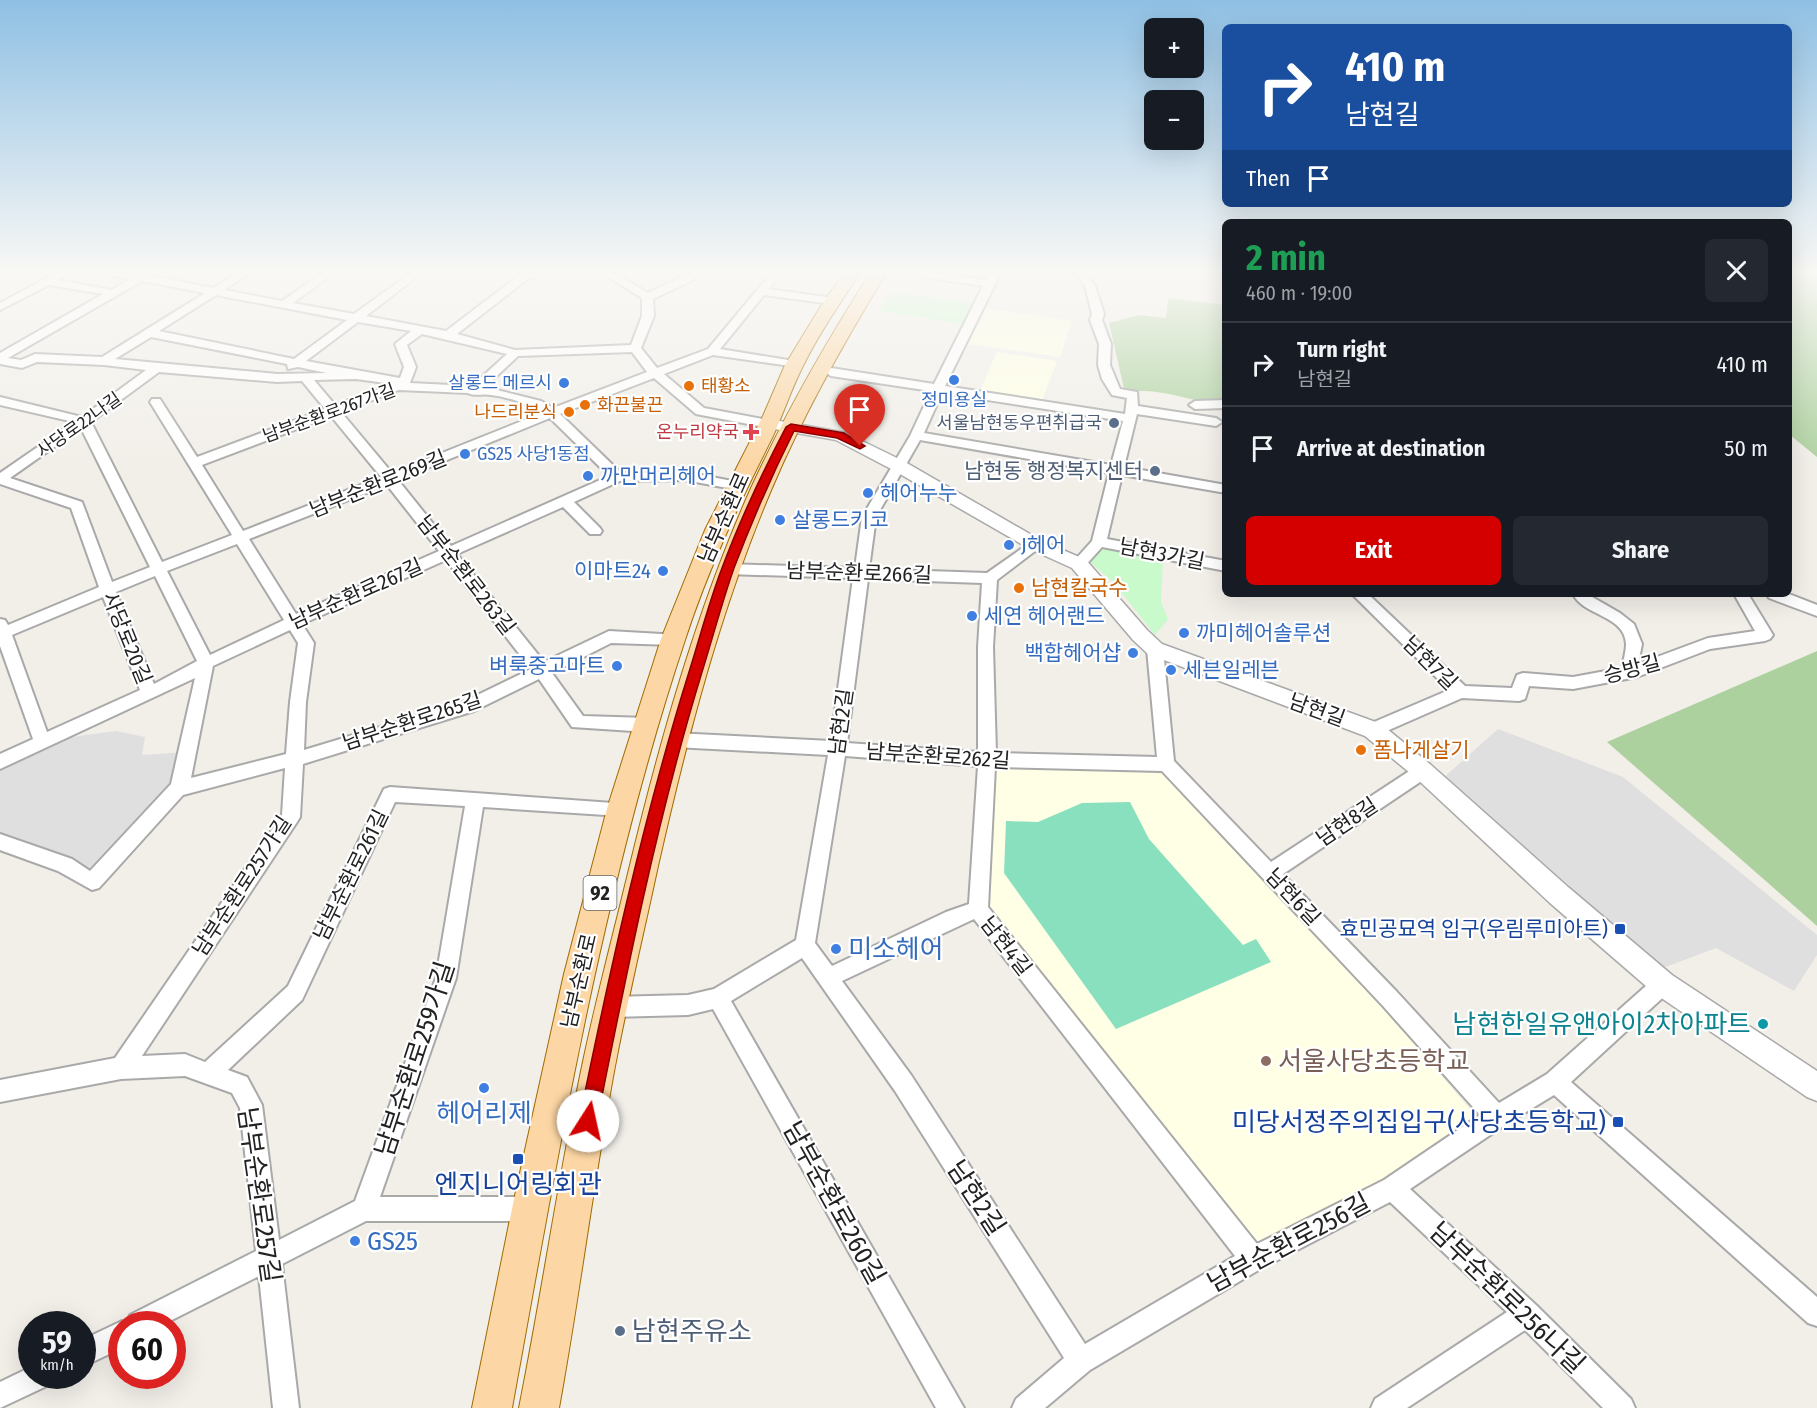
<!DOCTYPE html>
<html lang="en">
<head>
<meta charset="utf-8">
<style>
  :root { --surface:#171b24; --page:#242831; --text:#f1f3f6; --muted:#9ea1a6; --line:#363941; --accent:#d40000 }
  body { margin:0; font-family:"Fira Sans Condensed","Noto Sans KR",sans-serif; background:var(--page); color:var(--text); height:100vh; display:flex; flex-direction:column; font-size:22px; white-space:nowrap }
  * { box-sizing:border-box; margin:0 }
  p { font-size:20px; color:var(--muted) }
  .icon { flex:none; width:33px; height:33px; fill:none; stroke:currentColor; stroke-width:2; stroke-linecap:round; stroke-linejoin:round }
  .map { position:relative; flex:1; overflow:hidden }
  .sheet { position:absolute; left:1222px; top:219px; width:570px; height:378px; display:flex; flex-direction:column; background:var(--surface); border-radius:9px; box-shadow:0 6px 24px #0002 }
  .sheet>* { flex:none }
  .guide { position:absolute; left:1222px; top:24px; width:570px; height:183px; border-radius:9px; box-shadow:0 6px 24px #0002; background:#1a4fa0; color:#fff; overflow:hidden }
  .buttons { position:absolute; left:1144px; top:18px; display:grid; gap:12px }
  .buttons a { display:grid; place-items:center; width:60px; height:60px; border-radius:9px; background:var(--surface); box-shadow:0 6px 24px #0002; font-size:30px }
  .speed { position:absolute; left:18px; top:1311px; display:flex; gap:12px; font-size:30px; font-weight:700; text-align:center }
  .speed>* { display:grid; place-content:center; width:78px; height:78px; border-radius:50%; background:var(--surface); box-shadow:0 6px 24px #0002; line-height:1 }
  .speed small { font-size:15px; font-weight:400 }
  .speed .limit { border:9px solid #d22; background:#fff; color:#111 }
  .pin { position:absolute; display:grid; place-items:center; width:51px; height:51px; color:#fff; margin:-62px -26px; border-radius:50% 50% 50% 0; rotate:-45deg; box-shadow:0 0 6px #0007 }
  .pin .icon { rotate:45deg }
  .me { position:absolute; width:66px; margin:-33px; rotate:10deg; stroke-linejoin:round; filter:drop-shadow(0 0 4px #0008) }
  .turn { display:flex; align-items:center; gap:21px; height:126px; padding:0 24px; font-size:27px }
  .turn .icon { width:78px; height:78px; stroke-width:2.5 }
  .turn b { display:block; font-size:42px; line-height:51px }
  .then { display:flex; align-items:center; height:57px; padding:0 24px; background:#0003; gap:12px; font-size:22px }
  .round { display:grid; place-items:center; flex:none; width:63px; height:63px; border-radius:9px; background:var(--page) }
  .head { display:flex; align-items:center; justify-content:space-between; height:102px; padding:0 24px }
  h1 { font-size:36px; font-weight:700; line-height:45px; color:#1e9e55 }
  .primary-button { display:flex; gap:12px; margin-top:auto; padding:12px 24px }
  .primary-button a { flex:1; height:69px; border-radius:9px; background:var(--accent); color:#fff; font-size:24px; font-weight:700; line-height:69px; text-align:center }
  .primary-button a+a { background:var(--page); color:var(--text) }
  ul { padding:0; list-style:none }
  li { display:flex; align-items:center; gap:18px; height:84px; padding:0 24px; border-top:2px solid var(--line) }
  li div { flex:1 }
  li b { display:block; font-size:22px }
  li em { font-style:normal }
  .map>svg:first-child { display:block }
  .residential { fill:#e0dfdf }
  .education { fill:#ffffe5 }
  .forest { fill:#add19e }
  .park { fill:#c8facc }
  .pitch { fill:#88e0be }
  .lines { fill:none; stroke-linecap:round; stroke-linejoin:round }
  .minor-casing { stroke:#a9a9a9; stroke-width:4 }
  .tertiary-casing { stroke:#a9a9a9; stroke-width:3 }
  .primary-casing { stroke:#a06b00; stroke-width:2 }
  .minor { fill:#fff; fill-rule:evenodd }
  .tertiary { fill:#fff; fill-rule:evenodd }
  .primary { fill:#fcd6a4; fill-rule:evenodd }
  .route { fill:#d40000; stroke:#8a0000; stroke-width:1.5 }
  .shop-dot { fill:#3f7fe0; stroke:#fff; stroke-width:2 }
  .food-dot { fill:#e8710a; stroke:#fff; stroke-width:2 }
  .service-dot { fill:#5c6f8a; stroke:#fff; stroke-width:2 }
  .health-dot { fill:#e0444e; stroke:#fff; stroke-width:2 }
  .transit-dot { fill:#1a4fb4; stroke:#fff; stroke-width:2 }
  .culture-dot { fill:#0f9aa8; stroke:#fff; stroke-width:2 }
  .education-dot { fill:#8d6e63; stroke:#fff; stroke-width:2 }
  .labels { text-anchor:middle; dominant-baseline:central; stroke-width:4.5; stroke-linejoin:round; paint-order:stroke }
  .far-shop-label { font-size:18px; fill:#366cbe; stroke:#fff; text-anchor:end }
  .far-food-label { font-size:18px; fill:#c56008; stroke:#fff; text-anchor:start }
  .far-street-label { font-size:18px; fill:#222; stroke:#fff }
  .far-service-label { font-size:18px; fill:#4e5e75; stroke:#fff; text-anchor:end }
  .far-health-label { font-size:18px; fill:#be3a42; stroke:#fff; text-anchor:end }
  .shield { fill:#fff; stroke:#646464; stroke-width:1.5 }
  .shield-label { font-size:20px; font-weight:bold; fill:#222 }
  .service-label { font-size:21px; fill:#4e5e75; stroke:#fff; text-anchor:end }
  .shop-label { font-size:21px; fill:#366cbe; stroke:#fff; text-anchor:start }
  .street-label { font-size:21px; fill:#222; stroke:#fff }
  .food-label { font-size:21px; fill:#c56008; stroke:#fff; text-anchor:start }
  .transit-label { font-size:21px; fill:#164399; stroke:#fff; text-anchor:end }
  .near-shop-label { font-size:26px; fill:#366cbe; stroke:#fff; text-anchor:start }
  .near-culture-label { font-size:26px; fill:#0d838f; stroke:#fff; text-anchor:end }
  .near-street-label { font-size:26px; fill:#222; stroke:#fff }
  .near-education-label { font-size:26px; fill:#785e54; stroke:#fff; text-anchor:start }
  .near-transit-label { font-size:26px; fill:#164399; stroke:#fff; text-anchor:end }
  .near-service-label { font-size:26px; fill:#4e5e75; stroke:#fff; text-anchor:start }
</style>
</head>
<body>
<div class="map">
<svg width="1817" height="1408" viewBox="0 0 1817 1408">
  <rect width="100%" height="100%" fill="#f2efe9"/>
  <g class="residential">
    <path d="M1498 729 1623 777 1817 935V955L1794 991 1716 948 1663 968 1442 779Z"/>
    <path d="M116 731 145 737 142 755 188 752 182 779 92 882 0 842V762L42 741Z"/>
  </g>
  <g class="education">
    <path d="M985 308 1072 321 1060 357 968 344Z"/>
    <path d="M997 352 1057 361 1041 403 979 393Z"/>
    <path d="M993 764 1167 774 1380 1003 1478 1119 1392 1188 1253 1259 990 922Z"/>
  </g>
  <g class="forest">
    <path d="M1790 272H1817V457L1790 435Z"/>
    <path d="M1168 298 1225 305V405C1193 403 1157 385 1125 393L1109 323 1139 315 1166 318Z"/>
    <path d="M1817 651V926L1607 742Z"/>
  </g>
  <g class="park">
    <path d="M892 291 972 303 962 324 879 311Z"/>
    <path d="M1102 546 1163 558 1161 602 1168 619 1155 635 1114 583 1089 561Z"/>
  </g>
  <path class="pitch" d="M1130 802 1149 839 1243 945 1256 939 1271 962 1116 1029 1004 873 1006 821 1038 822 1082 803Z"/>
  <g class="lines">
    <defs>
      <g id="minor">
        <path d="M58 272H70L58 280 112 290 130 279 104 274 103 272 142 274 213 288 239 272H251L224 290 282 301 324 272H336L293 303 354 314 412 272H423L366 316 446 331 521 274 546 272 545 274 529 278 457 334 515 350 631 345 642 316V298L600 272H612L648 293 691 272H703L691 281 653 299 654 316 641 348 657 368 708 349 772 272H782L769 289 832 298 837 301 832 304 764 295 720 349 794 361 800 365 798 367 713 355 664 374 704 408 773 421 775 424 773 427 769 428 696 414 654 378 560 414 621 473 685 472 743 483 745 486 743 489 738 490 685 480 620 481 574 502 600 528 602 531 600 534H590L563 507 457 554 544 662 609 631 679 635 681 639 679 643 673 645 611 643 552 673 583 716 648 718 654 720 656 725 654 730 648 732 572 727 539 679 474 711 303 764 300 817 297 822 142 1056 185 1054 205 1062 288 986 384 789 390 787 627 804 630 809 627 814 621 816 483 807 456 978 380 1197H530L538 1201 542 1209 538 1217 530 1221H366L282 1264 299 1408H273L259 1276 164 1324H122V1348L82 1367V1340L122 1321 127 1323 130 1315 256 1251 240 1108 232 1093 185 1076 121 1079 0 1102V1080L115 1058 282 815 285 768 183 795 99 888 92 890 58 871 0 850V834L72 859 90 871 171 784 195 678 0 769V754L33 739 0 646V619L5 620 8 625 99 587 71 508 0 484V473L74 422 0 405V397L82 417 146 370 104 365 37 362 22 368 0 364V353L103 294 49 285 0 310V303ZM142 281 205 293 102 357 35 354 21 360 8 358ZM216 295 347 320 294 359 159 331ZM358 322 411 331 395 344 404 367 400 378 306 361ZM422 334 507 354 472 386 410 383 416 367 407 345ZM151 337 287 364 288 369 298 367 327 373 277 374 115 359ZM632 352 647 372 553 408 541 401 485 387 518 356ZM159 372 277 382 302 381 325 409 197 457 160 399H152L150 402 232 535 162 562 91 422ZM356 379 393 384 335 405 314 380ZM399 390 468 393C475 397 483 393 491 395 508 397 528 404 542 413L392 473 341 412ZM331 416 381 477 243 531 202 465ZM550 418 609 476 451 546 398 480ZM81 428 150 567 112 582 82 502 10 478ZM387 485 439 551 296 614 249 539ZM237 544 284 620 210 655 167 571ZM446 560 531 669 463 702 304 750 306 702 314 643 302 624ZM155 576 197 661 154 684 116 592ZM103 597 140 690 47 732 12 635ZM290 630 298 643 290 702 286 754 191 778 213 666ZM395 802 465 806 436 978 355 1201 279 1240 262 1105 247 1077 228 1070 302 1000Z"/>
        <path d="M907 272H931L986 280 991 272H1001L945 386 1125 414 1127 398 1112 395 1102 379 1098 365 1099 344 1090 320 1092 314 1085 286 1075 272H1085L1095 286 1104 314 1102 320 1111 344 1110 365 1120 389 1137 392 1138 406 1216 418 1222 422 1216 426 1137 414 1124 467 1226 485V493L1122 475 1107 539 1226 561V571L1102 547 1084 567H1074L1072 564 1074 561 1092 541 1109 473 920 440 876 517 869 569 987 573 1031 542H1041L1043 545 997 580 993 647 996 753 1157 757 1147 649 1149 645H1161L1163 649 1174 761 1271 862 1417 766 1423 764 1429 766 1432 771 1429 776 1283 874 1397 992 1499 1103 1547 1074 1656 977 1663 974 1670 977 1673 984 1670 991 1571 1082 1817 1297V1326L1808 1323 1554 1095 1505 1125 1410 1189 1536 1305 1631 1399 1635 1408H1603L1525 1330 1407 1408H1371L1375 1399 1507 1312 1390 1202 1262 1268 1090 1370 1045 1408H1012L1016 1399 1064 1358 895 1091 802 958 731 1001 964 1408H936L713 1009 688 1015 611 1017 604 1014 601 1007 604 1000 611 997 688 995 714 989 796 940 828 755 675 747 669 745 666 740 669 735 675 733 831 741 853 578 728 574 721 569 728 564 855 568 862 517 910 436 931 391 831 376 825 372 831 368 934 384 983 286 912 275ZM942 393 1123 421 1111 465 924 433ZM868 579 982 583 978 647V752L847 743ZM845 756 978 766 969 904 946 912 832 966 815 943ZM995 767 1162 771 1383 1006 1480 1115 1384 1180 1257 1244 988 907ZM974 919 1235 1256 1085 1344 911 1075 842 981Z"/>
        <path d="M1226 400V408L1195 409 1189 405 1195 401Z"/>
        <path d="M1352 594H1368L1465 686 1512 688 1517 675 1523 673 1573 677 1622 668C1623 661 1626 652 1626 644 1625 615 1583 616 1573 594H1587L1620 613 1634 624 1642 644 1638 664 1708 638 1755 631 1734 594H1748L1773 635 1770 639 1765 641 1710 649 1637 677 1573 689 1529 686 1525 699 1519 701 1462 698 1373 737 1367 735 1365 730 1367 725 1449 690Z"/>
        <path d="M1767 594H1789L1817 605V616L1769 598Z"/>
        <path d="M31 1367 32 1376H53L49 1385 0 1408V1382Z"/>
      </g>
      <path id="tertiary" d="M769 419 846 433 905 462 1042 541 1086 560 1147 630 1162 644 1381 724 1431 765 1568 887 1672 975 1817 1071V1101L1807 1097 1654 993 1550 903 1415 777 1365 736 1148 654 1133 640 1072 568 1030 549 893 470 836 440 763 427 761 424 763 421Z"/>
      <g id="primary">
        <path d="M845 272H861C841 301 820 332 804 364 792 387 784 412 773 436 740 502 708 569 685 640 602 889 559 1150 512 1408H472L512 1209 564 974 607 809 661 639 705 530 763 416 785 365 824 301Z"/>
        <path d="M871 272H887C844 342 804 413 772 488 720 610 687 738 658 866 643 936 626 1006 613 1077 593 1187 579 1298 559 1408H519C541 1298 557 1187 580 1076 594 1006 613 936 630 865 661 737 697 609 751 488 786 412 826 342 871 272Z"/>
      </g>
    </defs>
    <use href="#minor" class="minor-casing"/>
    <use href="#tertiary" class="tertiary-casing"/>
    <use href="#primary" class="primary-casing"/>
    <use href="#minor" class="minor"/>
    <use href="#tertiary" class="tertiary"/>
    <use href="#primary" class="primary"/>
  </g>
  <linearGradient id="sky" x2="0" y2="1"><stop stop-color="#8fc0e4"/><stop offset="0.58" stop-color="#f9f8f5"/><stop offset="1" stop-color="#f9f8f5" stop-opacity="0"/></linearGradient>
  <rect width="1817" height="469" fill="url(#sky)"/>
  <path class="route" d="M791 424 844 433 865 446 860 449 837 438 794 431C772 475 752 521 734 568 722 602 713 637 702 672 657 819 627 970 597 1121L595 1128 588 1130 581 1128 579 1121C610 970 643 819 689 672 700 637 709 602 722 568 740 520 762 473 786 427Z"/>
  <g class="shop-dot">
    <circle cx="954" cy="380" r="6"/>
    <circle cx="564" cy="383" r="6"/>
    <circle cx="465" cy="454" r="6"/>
    <circle cx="588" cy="476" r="6"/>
    <circle cx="868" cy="493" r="6"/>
    <circle cx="780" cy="520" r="6"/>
    <circle cx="1009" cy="545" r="6"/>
    <circle cx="663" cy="571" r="6"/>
    <circle cx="972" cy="616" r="6"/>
    <circle cx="1184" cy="633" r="6"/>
    <circle cx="1133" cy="653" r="6"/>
    <circle cx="617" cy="666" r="6"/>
    <circle cx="1171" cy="670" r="6"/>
    <circle cx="836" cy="949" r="6"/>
    <circle cx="484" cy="1088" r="6"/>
    <circle cx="355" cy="1241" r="6"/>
  </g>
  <g class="food-dot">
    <circle cx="689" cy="386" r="6"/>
    <circle cx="585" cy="405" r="6"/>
    <circle cx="569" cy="412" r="6"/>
    <circle cx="1019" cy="588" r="6"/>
    <circle cx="1361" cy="750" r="6"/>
  </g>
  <g class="service-dot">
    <circle cx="1114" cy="423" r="6"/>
    <circle cx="1155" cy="471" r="6"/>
    <circle cx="620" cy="1331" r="6"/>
  </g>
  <path class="health-dot" d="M748 423h6v6h6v6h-6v6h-6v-6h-6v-6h6z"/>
  <g class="transit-dot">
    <rect x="1614" y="923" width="12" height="12" rx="3"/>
    <rect x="1612" y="1116" width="12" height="12" rx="3"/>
    <rect x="512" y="1153" width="12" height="12" rx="3"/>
  </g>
  <circle class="culture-dot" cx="1763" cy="1024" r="6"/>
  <circle class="education-dot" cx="1266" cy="1061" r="6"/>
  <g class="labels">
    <g class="far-shop-label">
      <text x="552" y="383">살롱드 메르시</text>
      <text x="954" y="400" text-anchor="middle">정미용실</text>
      <text x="477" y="454" text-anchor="start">GS25 사당1동점</text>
    </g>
    <g class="far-food-label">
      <text x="701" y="386">태황소</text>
      <text x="597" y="405">화끈불끈</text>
      <text x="557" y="412" text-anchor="end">나드리분식</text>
    </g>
    <g class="far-street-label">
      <text transform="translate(329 413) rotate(-20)">남부순환로267가길</text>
      <text transform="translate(79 425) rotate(-35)">사당로22나길</text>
    </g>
    <g class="far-service-label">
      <text x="1102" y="423">서울남현동우편취급국</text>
    </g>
    <g class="far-health-label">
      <text x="739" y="432">온누리약국</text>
    </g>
    <rect class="shield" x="583.5" y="876" width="33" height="34" rx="4.5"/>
    <g class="shield-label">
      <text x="600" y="893">92</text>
    </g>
    <g class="service-label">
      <text x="1143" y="471">남현동 행정복지센터</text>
    </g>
    <g class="shop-label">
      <text x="600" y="476">까만머리헤어</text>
      <text x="880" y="493">헤어누누</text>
      <text x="792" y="520">살롱드키코</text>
      <text x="1021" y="545">J헤어</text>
      <text x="651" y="571" text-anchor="end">이마트24</text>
      <text x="984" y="616">세연 헤어랜드</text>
      <text x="1196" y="633">까미헤어솔루션</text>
      <text x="1121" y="653" text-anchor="end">백합헤어샵</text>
      <text x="605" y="666" text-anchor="end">벼룩중고마트</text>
      <text x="1183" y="670">세븐일레븐</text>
    </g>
    <g class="street-label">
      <text transform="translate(378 484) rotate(-22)">남부순환로269길</text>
      <text transform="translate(724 518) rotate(-66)">남부순환로</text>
      <text transform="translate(1162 554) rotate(11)">남현3가길</text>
      <text transform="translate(859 573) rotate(2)">남부순환로266길</text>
      <text transform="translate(466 575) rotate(52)">남부순환로263길</text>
      <text transform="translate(356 594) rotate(-24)">남부순환로267길</text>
      <text transform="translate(127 638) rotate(68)">사당로20길</text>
      <text transform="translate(1430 663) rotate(45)">남현7길</text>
      <text transform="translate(1632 669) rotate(-15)">승방길</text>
      <text transform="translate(1317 710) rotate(20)">남현길</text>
      <text transform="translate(412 721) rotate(-18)">남부순환로265길</text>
      <text transform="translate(841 722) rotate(-82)">남현2길</text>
      <text transform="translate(938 756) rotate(4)">남부순환로262길</text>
      <text transform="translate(1347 822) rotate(-34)">남현8길</text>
      <text transform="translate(351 875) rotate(-64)">남부순환로261길</text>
      <text transform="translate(242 886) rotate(-57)">남부순환로257가길</text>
      <text transform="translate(1293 897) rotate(47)">남현6길</text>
      <text transform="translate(1006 946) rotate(52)">남현4길</text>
      <text transform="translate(579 981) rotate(-77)">남부순환로</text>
    </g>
    <g class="food-label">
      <text x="1031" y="588">남현칼국수</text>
      <text x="1373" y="750">폼나게살기</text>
    </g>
    <g class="transit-label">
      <text x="1608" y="929">효민공묘역 입구(우림루미아트)</text>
    </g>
    <g class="near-shop-label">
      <text x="848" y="949">미소헤어</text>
      <text x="484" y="1113" text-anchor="middle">헤어리제</text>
      <text x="367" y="1241">GS25</text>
    </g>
    <g class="near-culture-label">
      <text x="1751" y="1024">남현한일유앤아이2차아파트</text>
    </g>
    <g class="near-street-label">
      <text transform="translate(415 1059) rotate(-72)">남부순환로259가길</text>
      <text transform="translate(259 1195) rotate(82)">남부순환로257길</text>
      <text transform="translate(976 1198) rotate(57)">남현2길</text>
      <text transform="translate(834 1203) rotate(61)">남부순환로260길</text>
      <text transform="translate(1289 1243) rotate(-28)">남부순환로256길</text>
      <text transform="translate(1507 1298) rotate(44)">남부순환로256나길</text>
    </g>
    <g class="near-education-label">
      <text x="1278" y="1061">서울사당초등학교</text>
    </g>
    <g class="near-transit-label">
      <text x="1606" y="1122">미당서정주의집입구(사당초등학교)</text>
      <text x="518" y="1184" text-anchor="middle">엔지니어링회관</text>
    </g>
    <g class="near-service-label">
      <text x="632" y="1331">남현주유소</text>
    </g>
  </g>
</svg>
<div class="buttons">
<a>+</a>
<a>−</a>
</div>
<div class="speed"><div>59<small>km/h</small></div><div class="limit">60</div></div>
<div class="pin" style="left:860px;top:446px;background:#d93025"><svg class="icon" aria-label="arrive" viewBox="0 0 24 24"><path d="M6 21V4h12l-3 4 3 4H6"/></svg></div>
<svg class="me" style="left:588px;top:1121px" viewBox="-20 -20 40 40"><circle r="19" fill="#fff"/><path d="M0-13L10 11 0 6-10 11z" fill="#d40000"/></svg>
<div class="guide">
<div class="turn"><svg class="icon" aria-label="right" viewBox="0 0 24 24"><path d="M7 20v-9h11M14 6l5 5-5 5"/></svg><div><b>410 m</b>남현길</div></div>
<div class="then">Then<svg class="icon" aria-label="arrive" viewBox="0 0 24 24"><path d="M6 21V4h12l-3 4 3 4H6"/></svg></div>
</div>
<section class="sheet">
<div class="head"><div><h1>2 min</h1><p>460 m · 19:00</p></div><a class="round"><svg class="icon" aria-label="close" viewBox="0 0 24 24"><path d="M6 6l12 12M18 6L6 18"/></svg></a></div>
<ul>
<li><svg class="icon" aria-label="right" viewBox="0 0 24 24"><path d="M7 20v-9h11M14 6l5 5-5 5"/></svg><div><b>Turn right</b><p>남현길</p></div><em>410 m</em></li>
<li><svg class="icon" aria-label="arrive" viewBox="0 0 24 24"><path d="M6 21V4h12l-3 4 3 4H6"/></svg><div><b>Arrive at destination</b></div><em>50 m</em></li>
</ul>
<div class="primary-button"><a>Exit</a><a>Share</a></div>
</section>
</div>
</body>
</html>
